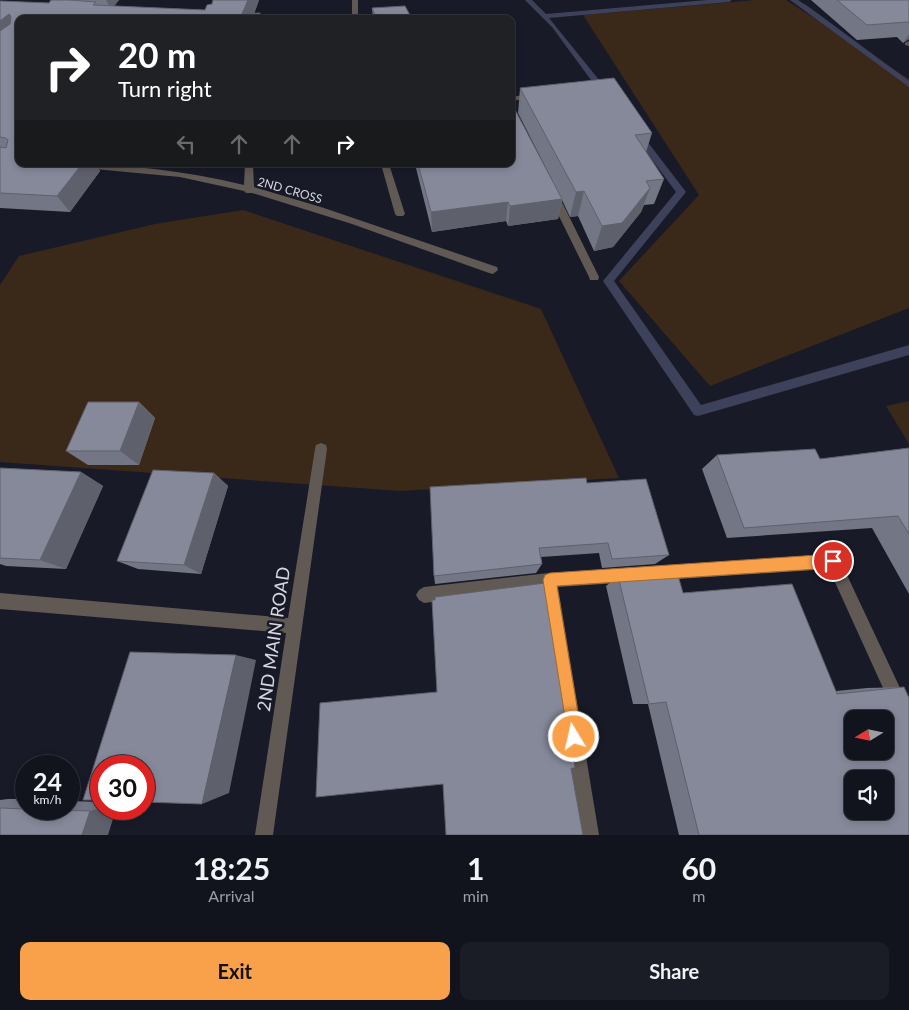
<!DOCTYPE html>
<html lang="en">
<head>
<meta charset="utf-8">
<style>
  :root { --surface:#12141d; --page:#1b1d26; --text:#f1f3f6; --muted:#9c9ea4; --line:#31333b; --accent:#f8a14a }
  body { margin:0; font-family:Lato,sans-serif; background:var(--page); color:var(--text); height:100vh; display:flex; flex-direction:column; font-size:19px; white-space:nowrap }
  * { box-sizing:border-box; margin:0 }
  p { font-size:16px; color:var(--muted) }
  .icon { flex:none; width:28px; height:28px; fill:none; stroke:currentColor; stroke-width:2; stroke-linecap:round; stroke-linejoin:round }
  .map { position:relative; height:835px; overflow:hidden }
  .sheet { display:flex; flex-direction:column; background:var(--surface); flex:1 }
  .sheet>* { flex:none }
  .guide { position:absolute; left:15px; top:15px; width:500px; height:152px; border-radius:10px; box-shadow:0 2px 8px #0003,0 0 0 1px var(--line); background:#202124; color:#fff; overflow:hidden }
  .needle { width:32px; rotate:260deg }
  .buttons { position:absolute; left:844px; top:710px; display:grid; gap:10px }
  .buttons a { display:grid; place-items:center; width:50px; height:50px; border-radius:10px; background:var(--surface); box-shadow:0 2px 8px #0003,0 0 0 1px var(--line); font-size:25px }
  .speed { position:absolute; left:15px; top:755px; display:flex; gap:10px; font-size:25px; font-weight:700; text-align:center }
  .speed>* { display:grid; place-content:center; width:65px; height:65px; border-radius:50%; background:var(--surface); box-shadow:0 2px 8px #0003,0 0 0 1px var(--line); line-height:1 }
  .speed small { font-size:12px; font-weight:400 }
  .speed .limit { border:8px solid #d22; background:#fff; color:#111 }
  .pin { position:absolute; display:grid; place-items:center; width:42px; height:42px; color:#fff; margin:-21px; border:2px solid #fff; border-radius:50%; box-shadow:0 1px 5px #0007 }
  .me { position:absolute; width:55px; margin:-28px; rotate:351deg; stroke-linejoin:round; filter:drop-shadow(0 0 4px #0008) }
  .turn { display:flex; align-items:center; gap:18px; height:105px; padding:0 20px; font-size:22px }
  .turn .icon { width:65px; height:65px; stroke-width:2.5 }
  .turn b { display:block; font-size:35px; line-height:42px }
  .lanes { display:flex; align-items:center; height:48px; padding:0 20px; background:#0003; justify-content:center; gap:25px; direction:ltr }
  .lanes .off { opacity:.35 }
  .eta { display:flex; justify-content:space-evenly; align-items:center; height:85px; text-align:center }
  .eta b { font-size:30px; font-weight:700; line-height:35px }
  .button { display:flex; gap:10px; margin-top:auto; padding:10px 20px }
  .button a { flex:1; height:58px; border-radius:10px; background:var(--accent); color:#111; font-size:20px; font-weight:700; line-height:58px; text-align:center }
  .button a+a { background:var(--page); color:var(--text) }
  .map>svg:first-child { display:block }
  .green { fill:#3a2919 }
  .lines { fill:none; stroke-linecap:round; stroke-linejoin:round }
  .stream { fill:#3d415a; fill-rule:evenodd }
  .street { fill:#605954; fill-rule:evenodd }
  .wall { fill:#737684 }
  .shaded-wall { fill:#5e606c }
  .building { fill:#86899a; stroke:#5e606c; fill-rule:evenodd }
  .route { fill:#f8a14a; stroke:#a16930 }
  .labels { text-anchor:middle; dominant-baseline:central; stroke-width:5; stroke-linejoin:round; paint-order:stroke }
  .far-street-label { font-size:12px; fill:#d7d8e2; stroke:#181a27 }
  .near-street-label { font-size:18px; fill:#d7d8e2; stroke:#181a27 }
</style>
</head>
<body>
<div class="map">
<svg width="909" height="835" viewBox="0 0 909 835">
  <rect width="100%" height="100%" fill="#181a27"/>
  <g class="green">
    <path d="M755 0H786L909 79V308L710 386 619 281 699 195 583 15Z"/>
    <path d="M243 210 541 309 619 478 400 491 0 462V285L19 256 155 224Z"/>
    <path d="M909 401V444L886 406Z"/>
  </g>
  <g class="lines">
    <g class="stream">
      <path d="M525 0H532L546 14 707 0H732L729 2 549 18 608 91 609 93 605 95H602L552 27Z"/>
      <path d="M790 0H798L809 7 909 81V87Z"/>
      <path d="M637 131 640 132 686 192 614 281 701 405 909 345V355L698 416 694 415 603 281 676 192 633 134Z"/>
    </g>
    <g class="street">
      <path d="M352 0H358V18L343 19 352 16Z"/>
      <path d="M909 41V46L905 45V43Z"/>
      <path d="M536 93 540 95 539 97 511 101V97Z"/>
      <path d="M69 164C128 164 186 171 244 185L245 164H253L254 187 324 208 497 267 498 270 493 274 489 273 352 224 252 193H246L244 191 180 177 73 167Z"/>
      <path d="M381 164H389L405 214 403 216H397L395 214Z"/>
      <path d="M553 191 558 194 599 277 598 280H590L589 277 548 194Z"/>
      <path d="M321 443 326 445 327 449 273 835H255L286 633 0 609V593L288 618 315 449 316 445Z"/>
      <path d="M833 554 838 556 909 707V735L903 732 829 569 558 587 599 835H581L543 588 424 603 419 600 416 595 419 590 424 587 549 573Z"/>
    </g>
  </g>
  <g class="wall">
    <path d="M51 0H119L114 6 205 10 259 0 254 14 19 19V164H95L100 171 70 212 0 208V1L49 3Z"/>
    <path d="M811 0H909V39L903 43 897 37 857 40Z"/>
    <path d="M372 8 412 19H373Z"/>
    <path d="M520 88 652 133 646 152 664 179 654 204 644 205 641 212 613 247 594 251 578 216 570 217 562 200 558 219 508 226 506 221 432 232 415 164H511L551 178 518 113Z"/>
    <path d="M139 402 155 418 139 465H88L66 451Z"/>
    <path d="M909 448V594L872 528 727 538 702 469 717 455 820 459Z"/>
    <path d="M0 468 81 472 103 486 66 569 6 566 0 564Z"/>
    <path d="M214 473 228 486 201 574 138 569 117 561Z"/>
    <path d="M587 483 669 555 655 564 602 568 599 553 541 557 542 564 536 573 435 584 434 576Z"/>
    <path d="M618 576 683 593 836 691 867 688 904 687 909 835H679L648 704H633L606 586Z"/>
    <path d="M8 799H26V809H69V801L101 802V809L0 835V800Z"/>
  </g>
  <g class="shaded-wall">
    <path d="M106 0H119L111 10Z"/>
    <path d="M248 0H259L252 19 242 14Z"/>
    <path d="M9 14 19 30 0 45V21Z"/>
    <path d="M909 34V39L903 43Z"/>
    <path d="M82 164H95L100 171 70 212 57 196Z"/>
    <path d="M650 188 641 212 613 247 594 251 602 226Z"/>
    <path d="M584 191 578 216 570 217 576 192Z"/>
    <path d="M562 199 558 219 508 226 510 206Z"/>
    <path d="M508 202 506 221 432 232 431 212Z"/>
    <path d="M139 402 155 418 139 465 120 451Z"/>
    <path d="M81 472 103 486 66 569 40 560Z"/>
    <path d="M214 473 228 486 201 574 184 565Z"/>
    <path d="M236 655 256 660 229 793 202 804Z"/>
    <path d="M101 808V809H116L108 835H82L90 811Z"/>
  </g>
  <g class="building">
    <path d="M51 0H69L96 2 93 5 205 10 207 5 212 4 213 0H248L242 14 260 13 258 19H19V164H82L57 196 0 193V147L6 148 8 140 6 138 0 137V31L10 24 11 16 9 14 0 21V1L49 3Z"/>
    <path d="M837 0H909V23L907 22 867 25Z"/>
    <path d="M405 6 412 19H377L372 8Z"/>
    <path d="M614 78 652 133 635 135 664 179 646 181 650 188 622 223 602 226 584 191 576 192 520 88Z"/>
    <path d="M511 102 562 199 510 206 508 202 431 212 418 164H511Z"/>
    <path d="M88 402H139L120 451H66Z"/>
    <path d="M909 448V534L898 516 744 528 717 455 815 449 820 459Z"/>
    <path d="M0 468 81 472 40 560 0 558Z"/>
    <path d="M153 470 214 473 184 565 117 561Z"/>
    <path d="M586 478 587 483 646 479 669 555 612 559 608 543 539 548 542 564 434 576 430 487Z"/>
    <path d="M677 572 683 593 792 584 837 694 904 687 909 698V835H699L666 702 649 704 618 576ZM852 719H885V751H852ZM852 779H885V811H852Z"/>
    <path d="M545 583 575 768H571L583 835H446L443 784 316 797 320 703 437 692 432 600H435V597Z"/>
    <path d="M130 652 236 655 202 804 144 802V766H101V800H83Z"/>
    <path d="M0 808 26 809 90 811 82 835H0Z"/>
  </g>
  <path class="route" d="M833 554 838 556 840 561 838 566 833 568 557 586 582 737 580 742 574 745 569 742 543 580 545 575 550 573Z"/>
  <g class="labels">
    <g class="far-street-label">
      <text transform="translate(290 190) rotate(16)">2ND CROSS</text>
    </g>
    <g class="near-street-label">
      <text transform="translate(273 639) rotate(-82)">2ND MAIN ROAD</text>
    </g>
  </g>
</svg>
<div class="buttons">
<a><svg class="needle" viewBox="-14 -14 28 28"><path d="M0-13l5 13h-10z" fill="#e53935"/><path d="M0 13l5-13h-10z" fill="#9c9ea4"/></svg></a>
<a><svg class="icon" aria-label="sound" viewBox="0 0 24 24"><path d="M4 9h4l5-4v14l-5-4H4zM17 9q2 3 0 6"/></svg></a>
</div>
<div class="speed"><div>24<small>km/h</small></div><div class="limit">30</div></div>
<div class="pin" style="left:833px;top:561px;background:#d93025"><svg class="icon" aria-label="arrive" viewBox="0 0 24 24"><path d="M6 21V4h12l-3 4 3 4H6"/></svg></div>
<svg class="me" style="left:574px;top:737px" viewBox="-20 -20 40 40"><circle r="17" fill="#f8a14a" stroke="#fff" stroke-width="3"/><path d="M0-11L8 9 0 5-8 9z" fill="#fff"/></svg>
<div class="guide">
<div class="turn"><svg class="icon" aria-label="right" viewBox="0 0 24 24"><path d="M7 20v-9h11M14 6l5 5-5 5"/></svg><div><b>20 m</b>Turn right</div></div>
<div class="lanes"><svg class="icon off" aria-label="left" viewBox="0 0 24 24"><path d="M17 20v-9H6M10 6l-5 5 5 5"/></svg><svg class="icon off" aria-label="ahead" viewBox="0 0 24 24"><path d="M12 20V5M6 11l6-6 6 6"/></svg><svg class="icon off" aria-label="ahead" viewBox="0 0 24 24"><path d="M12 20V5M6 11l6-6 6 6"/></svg><svg class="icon" aria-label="right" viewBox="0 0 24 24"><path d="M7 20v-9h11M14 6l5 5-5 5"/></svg></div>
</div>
</div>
<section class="sheet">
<div class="eta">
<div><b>18:25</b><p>Arrival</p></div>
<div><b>1</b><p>min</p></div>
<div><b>60</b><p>m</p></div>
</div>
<div class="button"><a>Exit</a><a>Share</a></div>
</section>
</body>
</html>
